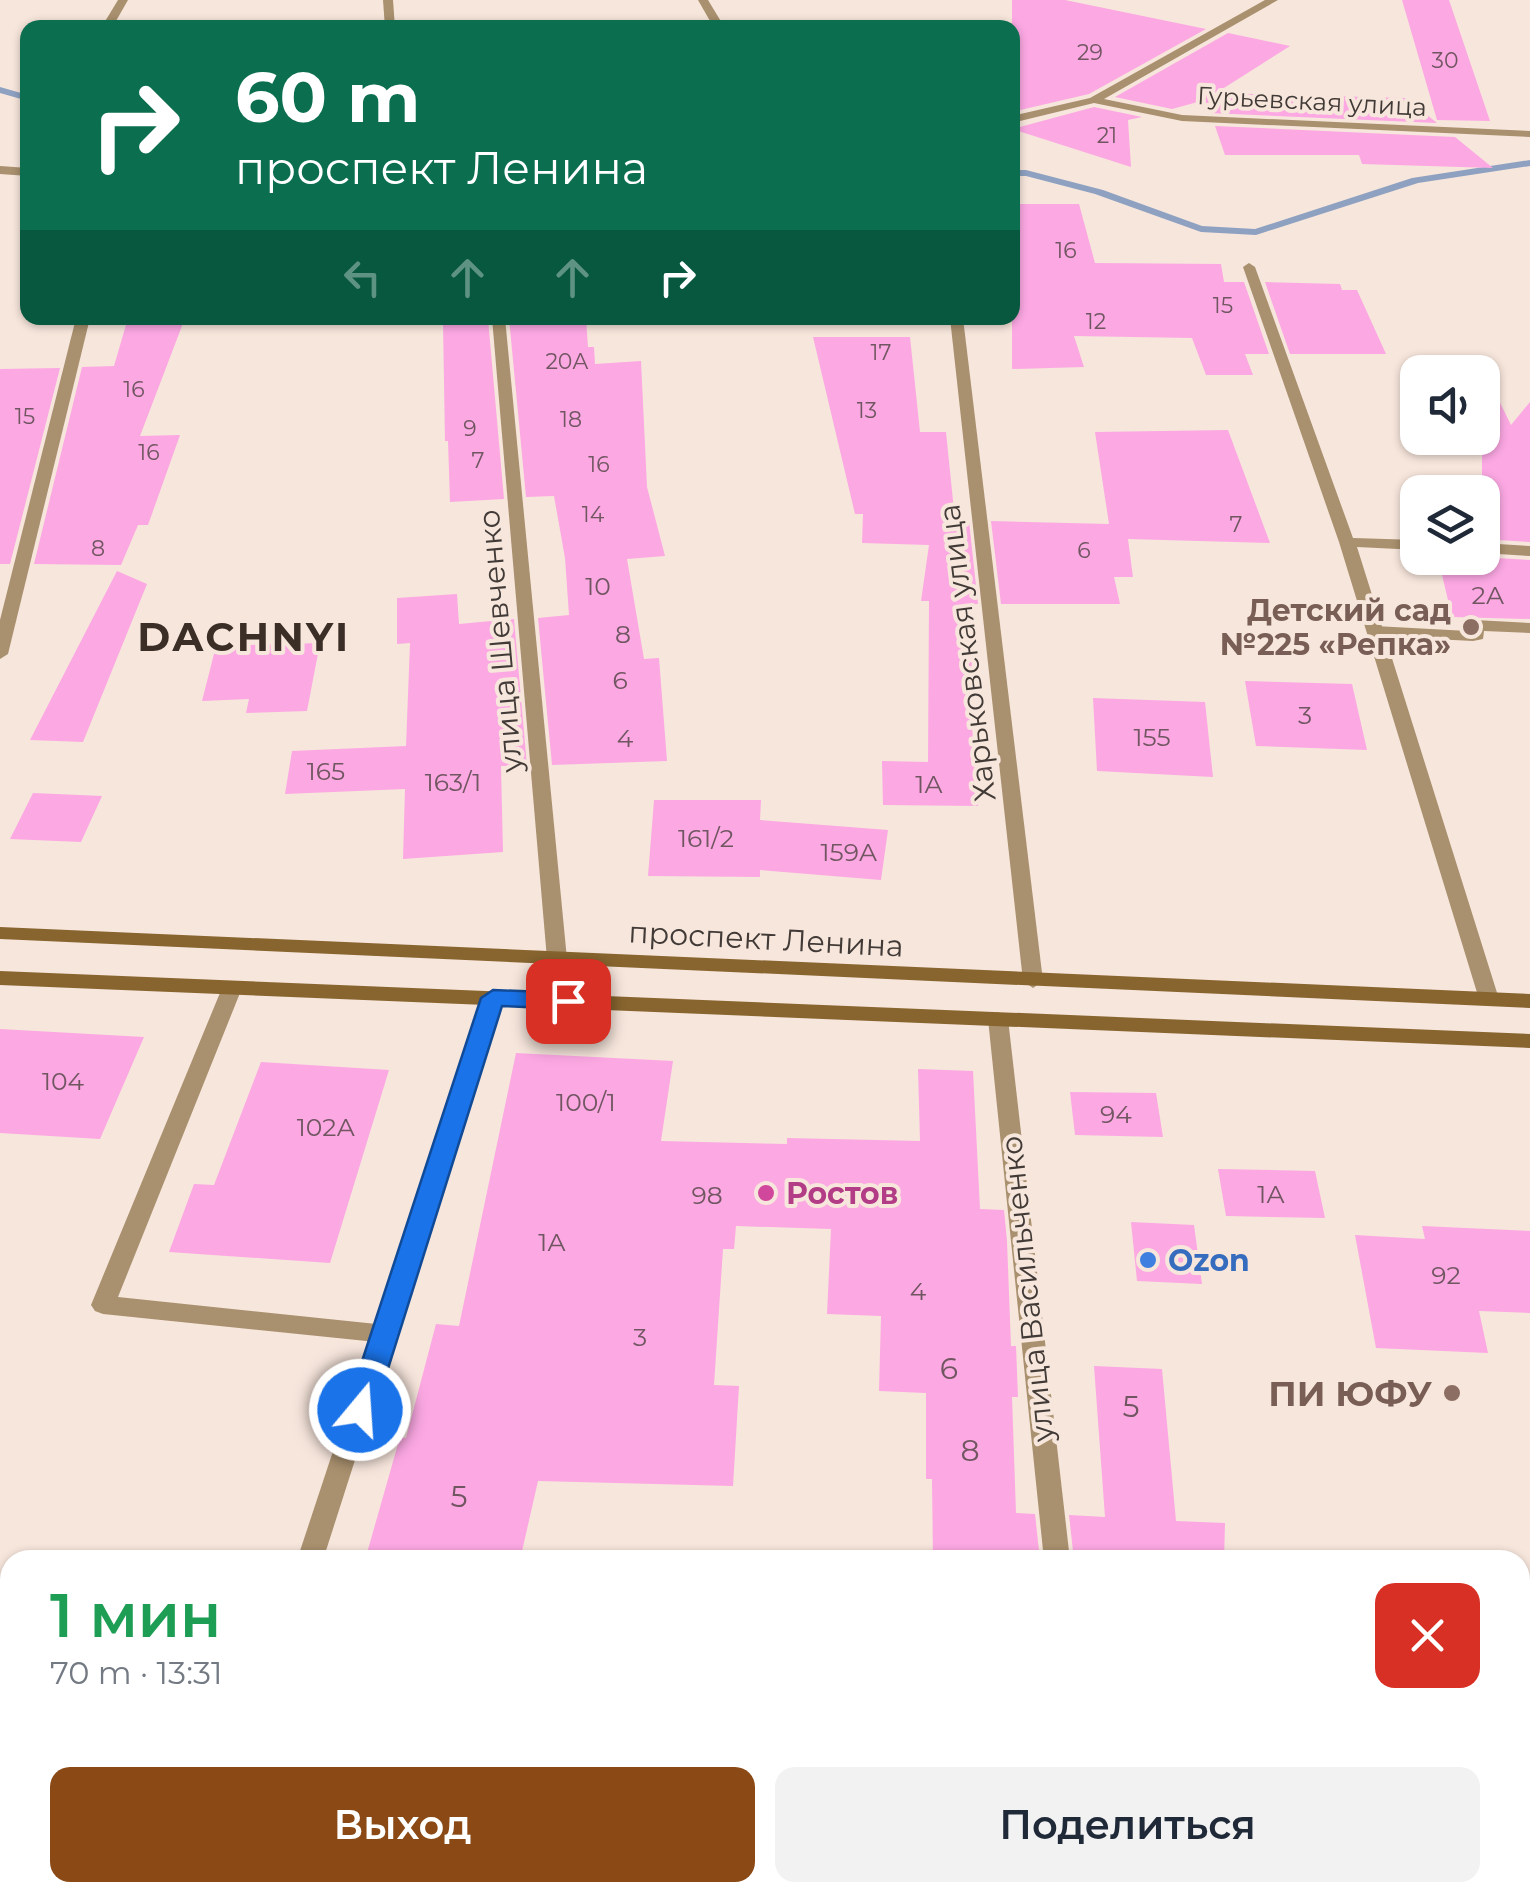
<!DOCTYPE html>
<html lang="ru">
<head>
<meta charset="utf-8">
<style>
  :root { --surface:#fff; --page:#f2f2f3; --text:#1f2937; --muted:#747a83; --accent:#8b4a15 }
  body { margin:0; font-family:Montserrat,sans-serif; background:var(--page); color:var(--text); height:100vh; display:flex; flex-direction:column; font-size:38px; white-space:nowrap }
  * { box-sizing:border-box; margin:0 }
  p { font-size:32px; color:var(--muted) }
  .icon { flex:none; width:55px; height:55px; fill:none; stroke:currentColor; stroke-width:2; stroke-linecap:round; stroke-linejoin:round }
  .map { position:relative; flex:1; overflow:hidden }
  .details { position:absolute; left:0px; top:1550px; width:1530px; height:352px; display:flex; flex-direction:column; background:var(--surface); border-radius:30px 30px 0 0; box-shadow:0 2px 8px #0004 }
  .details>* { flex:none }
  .top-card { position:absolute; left:20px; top:20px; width:1000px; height:305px; border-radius:20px; box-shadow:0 2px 8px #0004; background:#0b6e4f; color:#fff; overflow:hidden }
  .tools { position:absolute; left:1400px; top:355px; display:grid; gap:20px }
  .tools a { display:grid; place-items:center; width:100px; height:100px; border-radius:20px; background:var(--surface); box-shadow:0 2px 8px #0004; font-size:50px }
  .pin { position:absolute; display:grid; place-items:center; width:85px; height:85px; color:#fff; margin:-42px; border-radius:20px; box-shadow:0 5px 15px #0006 }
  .me { position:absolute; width:110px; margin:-55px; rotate:18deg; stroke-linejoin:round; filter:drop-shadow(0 0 8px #0008) }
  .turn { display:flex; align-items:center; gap:35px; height:210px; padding:0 50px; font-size:45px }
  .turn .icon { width:130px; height:130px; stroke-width:2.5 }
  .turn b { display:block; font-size:70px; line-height:85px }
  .lanes { display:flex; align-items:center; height:95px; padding:0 50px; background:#0003; justify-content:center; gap:50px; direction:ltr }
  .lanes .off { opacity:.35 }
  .round { display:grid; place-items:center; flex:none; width:105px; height:105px; border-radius:20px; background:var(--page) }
  .summary { display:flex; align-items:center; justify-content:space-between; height:170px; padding:0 50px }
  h1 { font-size:60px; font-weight:600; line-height:75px; color:#1e9e55 }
  .primary-button { display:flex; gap:20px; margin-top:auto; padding:20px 50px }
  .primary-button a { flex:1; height:115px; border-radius:20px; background:var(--accent); color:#fff; font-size:40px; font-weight:600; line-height:115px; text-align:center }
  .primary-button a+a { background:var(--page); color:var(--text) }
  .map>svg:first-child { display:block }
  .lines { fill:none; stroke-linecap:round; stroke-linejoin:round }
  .stream { fill:#8ea1c1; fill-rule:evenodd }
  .building { fill:#fca8e3 }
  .service { fill:#a9906e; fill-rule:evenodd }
  .minor { fill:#a9906e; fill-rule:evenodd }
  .secondary { fill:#88652f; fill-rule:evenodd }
  .route { fill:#1a73e8; stroke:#114b97; stroke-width:2.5 }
  .education-dot { fill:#8d6e63; stroke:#f7e6dc; stroke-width:4 }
  .hotel-dot { fill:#d1479c; stroke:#f7e6dc; stroke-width:4 }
  .shop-dot { fill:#3f7fe0; stroke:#f7e6dc; stroke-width:4 }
  .labels { text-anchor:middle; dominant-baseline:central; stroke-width:8; stroke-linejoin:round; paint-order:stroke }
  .far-number-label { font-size:22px; fill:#705661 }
  .far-street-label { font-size:25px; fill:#413a36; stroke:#f7e6dc }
  .number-label { font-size:25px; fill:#705661 }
  .education-label { font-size:30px; font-weight:bold; fill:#785e54; stroke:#f7e6dc; text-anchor:end }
  .street-label { font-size:30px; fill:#413a36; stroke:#f7e6dc }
  .hotel-label { font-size:30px; font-weight:bold; fill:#b23c85; stroke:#f7e6dc; text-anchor:start }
  .shop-label { font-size:30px; font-weight:bold; fill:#366cbe; stroke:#f7e6dc; text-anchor:start }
  .near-number-label { font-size:30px; fill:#705661 }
  .near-education-label { font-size:35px; font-weight:bold; fill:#785e54; stroke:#f7e6dc; text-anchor:end }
  .district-label { font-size:40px; font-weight:bold; letter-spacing:2.5px; fill:#3b2e27; stroke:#f7e6dc }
</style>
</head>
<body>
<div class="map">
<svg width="1530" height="1901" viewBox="0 0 1530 1901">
  <rect width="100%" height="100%" fill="#f7e6dc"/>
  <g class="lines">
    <g class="stream">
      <path d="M0 87 28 95V101L0 93Z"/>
      <path d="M1530 160V166L1418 183 1256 235 1201 232 1095 194 1026 176H1012V170H1026L1103 190 1202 226 1255 229 1412 178Z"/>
    </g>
  </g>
  <g class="building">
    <path d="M1012 0H1065L1206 29 1089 94 1012 112Z"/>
    <path d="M1402 0H1449L1490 121 1437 120Z"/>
    <path d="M1228 33 1290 46 1216 93 1406 98 1437 123 1210 113 1205 100 1172 109 1115 97Z"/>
    <path d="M1094 107 1142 117 1128 120 1131 167 1012 129Z"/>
    <path d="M1215 126 1455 137 1493 168 1362 164 1359 155H1225Z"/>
    <path d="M1012 204H1079L1095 263 1221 264 1224 282H1244L1269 354H1245L1253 375H1206L1192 338 1074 336 1084 367 1012 369Z"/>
    <path d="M1265 282 1340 284 1342 290H1357L1386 354H1290Z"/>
    <path d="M128 318H185L140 436 180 435 148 525H138L121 565 34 564 82 367 114 366Z"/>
    <path d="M509 318H586L588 347H594L595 364 641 361 647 487 665 556 627 559 644 659 659 658 667 761 552 765 538 618 569 615 565 558 554 496 526 497Z"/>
    <path d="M488 319 504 499 450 502 448 441H445L443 322Z"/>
    <path d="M813 337H910L920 432H946L955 520 969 521 978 604H971L972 686H969L978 806 883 805 882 761 928 762 929 601H921L929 545 862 543 863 514H855Z"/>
    <path d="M1482 366 1511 425 1530 402V542L1482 539Z"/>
    <path d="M60 368 10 564H0V369Z"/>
    <path d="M1228 430 1270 543 1128 539 1133 577H1114L1120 604H1001L991 521 1109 524 1095 432Z"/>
    <path d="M1442 480 1448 492H1418V532L1413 531 1403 487 1421 488Z"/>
    <path d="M1482 557 1530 560V619L1452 617 1438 558H1477L1482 570Z"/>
    <path d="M117 571 147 584 83 742 30 740Z"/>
    <path d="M457 594 459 624 514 619 527 766H501L503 852 403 859 405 789 285 794 292 751 406 746 410 643 397 644V598Z"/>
    <path d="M320 643 307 711 246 713 249 699 202 701 216 646Z"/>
    <path d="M1245 681 1352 684 1367 750 1256 746Z"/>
    <path d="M1093 698 1205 702 1213 777 1097 771Z"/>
    <path d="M33 793 102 796 81 842 10 839Z"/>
    <path d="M654 800H761L760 820 888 830 881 880 760 870V877L648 876Z"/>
    <path d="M0 1029 144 1037 100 1139 0 1133Z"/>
    <path d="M516 1053 673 1061 661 1141 787 1144V1138L920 1141 918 1069 973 1071 980 1209 1004 1210 1007 1241 1011 1346H1016L1018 1397H1012L1016 1513 1035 1514 1040 1560H933L932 1479H926V1393L879 1391 881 1316 827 1314 831 1229 736 1226 734 1249H723L714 1385 739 1386 733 1486 538 1481 520 1560H365L400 1437 406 1438 436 1324 459 1326Z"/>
    <path d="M261 1062 389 1070 330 1263 169 1252 194 1184 214 1185Z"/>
    <path d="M1070 1092 1156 1093 1163 1137 1075 1135Z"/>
    <path d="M1218 1169 1315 1171 1325 1218 1226 1216Z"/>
    <path d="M1131 1222 1194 1225 1202 1284 1137 1281Z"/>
    <path d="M1422 1226 1530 1231V1313L1479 1311 1488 1353 1376 1348 1355 1235 1425 1239Z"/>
    <path d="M1094 1366 1162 1369 1176 1521 1225 1523 1224 1560H1074L1069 1515 1105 1517Z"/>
  </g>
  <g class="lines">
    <g class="service">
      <path d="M1475 620 1530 623V633L1484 631 1483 639 1473 641 1375 636 1367 631 1375 626 1468 631 1467 625Z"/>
      <path d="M232 981 242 988 118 1297 386 1325 394 1327 398 1334 394 1341 386 1343 103 1314 95 1311 91 1305 222 988Z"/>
    </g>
    <g class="minor">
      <path d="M118 0H128L112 28H101Z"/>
      <path d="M383 0H393L395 28H385Z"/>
      <path d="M698 0H708L725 28H714Z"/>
      <path d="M1265 0H1278L1104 99 1182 115 1530 131V137L1182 121 1094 103 1012 123V116L1090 98Z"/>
      <path d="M0 166 28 168V176L0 174Z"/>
      <path d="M1249 263 1255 267 1353 538 1418 540V550L1357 547 1499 999 1496 1004H1482L1479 999 1339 542 1243 267Z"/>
      <path d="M76 318H90L8 654 0 659V620Z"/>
      <path d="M492 318H505L567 959 557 966 547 959Z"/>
      <path d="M950 318H963L1043 981 1033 988 1023 981Z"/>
      <path d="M1482 543 1530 546V556L1482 553Z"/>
      <path d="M493 991 503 998 323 1560H297L483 998Z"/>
      <path d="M998 1012 1008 1019 1070 1560H1044L988 1019Z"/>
      <path d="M183 1892H213L211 1901H181Z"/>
      <path d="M1074 1892H1104L1105 1901H1075Z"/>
    </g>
    <g class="secondary">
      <path d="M0 927 1530 994V1008L0 939Z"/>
      <path d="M0 971 1530 1034V1048L0 985Z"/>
    </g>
  </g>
  <path class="route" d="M493 990 568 993 579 1001 568 1009 502 1006 375 1410 370 1418 360 1421 351 1418 346 1410 481 998Z"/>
  <g class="education-dot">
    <circle cx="1471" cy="627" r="10"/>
    <circle cx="1452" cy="1393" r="10"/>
  </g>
  <circle class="hotel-dot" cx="766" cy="1193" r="10"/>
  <circle class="shop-dot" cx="1148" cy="1260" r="10"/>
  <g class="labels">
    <g class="far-number-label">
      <text x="1090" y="52">29</text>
      <text x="1445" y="60">30</text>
      <text x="1107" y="135">21</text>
      <text x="1066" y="250">16</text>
      <text x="1223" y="305">15</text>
      <text x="1096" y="321">12</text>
      <text x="881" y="352">17</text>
      <text x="567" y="361">20А</text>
      <text x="134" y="389">16</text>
      <text x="867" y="410">13</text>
      <text x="25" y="416">15</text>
      <text x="571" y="419">18</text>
      <text x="470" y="428">9</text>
      <text x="149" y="452">16</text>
      <text x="478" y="460">7</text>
      <text x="599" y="464">16</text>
      <text x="593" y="514">14</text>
      <text x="1236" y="524">7</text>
      <text x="98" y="548">8</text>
      <text x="1084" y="550">6</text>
    </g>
    <g class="far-street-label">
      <text transform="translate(1312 101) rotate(3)">Гурьевская улица</text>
    </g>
    <g class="number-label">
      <text x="598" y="586">10</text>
      <text x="1488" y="595">2А</text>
      <text x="623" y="634">8</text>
      <text x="620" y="680">6</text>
      <text x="1305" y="715">3</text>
      <text x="1152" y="737">155</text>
      <text x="625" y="738">4</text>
      <text x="326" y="771">165</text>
      <text x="453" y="782">163/1</text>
      <text x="929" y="784">1А</text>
      <text x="706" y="838">161/2</text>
      <text x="849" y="852">159А</text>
      <text x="63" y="1081">104</text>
      <text x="586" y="1102">100/1</text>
      <text x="1116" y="1114">94</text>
      <text x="326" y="1127">102А</text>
      <text x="1271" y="1194">1А</text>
      <text x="707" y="1195">98</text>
      <text x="552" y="1242">1А</text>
      <text x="1446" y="1275">92</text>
      <text x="918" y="1291">4</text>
      <text x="640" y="1337">3</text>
    </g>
    <g class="education-label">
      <text x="1451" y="610">Детский сад<tspan x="1451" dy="34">№225 «Репка»</tspan></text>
    </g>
    <g class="street-label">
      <text transform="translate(500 641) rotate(-95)">улица Шевченко</text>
      <text transform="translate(967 653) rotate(-97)">Харьковская улица</text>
      <text transform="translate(766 939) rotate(3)">проспект Ленина</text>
      <text transform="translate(1027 1289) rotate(-96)">улица Васильченко</text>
    </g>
    <g class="hotel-label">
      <text x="786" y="1193">Ростов</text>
    </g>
    <g class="shop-label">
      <text x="1168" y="1260">Ozon</text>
    </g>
    <g class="near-number-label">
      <text x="949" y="1368">6</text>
      <text x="1131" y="1406">5</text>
      <text x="970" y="1450">8</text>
      <text x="459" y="1496">5</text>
    </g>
    <g class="near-education-label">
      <text x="1432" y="1393">ПИ ЮФУ</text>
    </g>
    <g class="district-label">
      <text x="244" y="636">DACHNYI</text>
    </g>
  </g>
</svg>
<div class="tools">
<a><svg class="icon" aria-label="sound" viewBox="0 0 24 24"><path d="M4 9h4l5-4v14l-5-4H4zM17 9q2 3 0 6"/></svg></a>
<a><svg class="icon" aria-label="layers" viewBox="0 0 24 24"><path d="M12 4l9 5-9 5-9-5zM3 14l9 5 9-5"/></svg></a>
</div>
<div class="pin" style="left:568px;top:1001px;background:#d93025"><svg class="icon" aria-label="arrive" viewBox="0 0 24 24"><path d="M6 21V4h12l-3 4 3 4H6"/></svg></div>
<svg class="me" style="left:360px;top:1410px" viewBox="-20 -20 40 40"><circle r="17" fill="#1a73e8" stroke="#fff" stroke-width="3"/><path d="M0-11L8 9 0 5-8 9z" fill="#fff"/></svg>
<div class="top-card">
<div class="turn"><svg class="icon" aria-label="right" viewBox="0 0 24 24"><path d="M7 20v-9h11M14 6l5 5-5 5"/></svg><div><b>60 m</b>проспект Ленина</div></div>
<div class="lanes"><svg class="icon off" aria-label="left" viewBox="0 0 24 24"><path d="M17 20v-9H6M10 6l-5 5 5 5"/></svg><svg class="icon off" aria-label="ahead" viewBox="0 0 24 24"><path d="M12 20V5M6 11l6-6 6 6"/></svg><svg class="icon off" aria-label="ahead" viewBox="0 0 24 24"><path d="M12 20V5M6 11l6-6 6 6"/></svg><svg class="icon" aria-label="right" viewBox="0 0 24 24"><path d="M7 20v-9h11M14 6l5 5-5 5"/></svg></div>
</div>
<section class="details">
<div class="summary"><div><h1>1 мин</h1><p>70 m · 13:31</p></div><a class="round" style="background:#d93025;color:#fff"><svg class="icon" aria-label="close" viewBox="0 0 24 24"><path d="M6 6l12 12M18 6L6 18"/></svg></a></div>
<div class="primary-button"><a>Выход</a><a>Поделиться</a></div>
</section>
</div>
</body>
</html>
